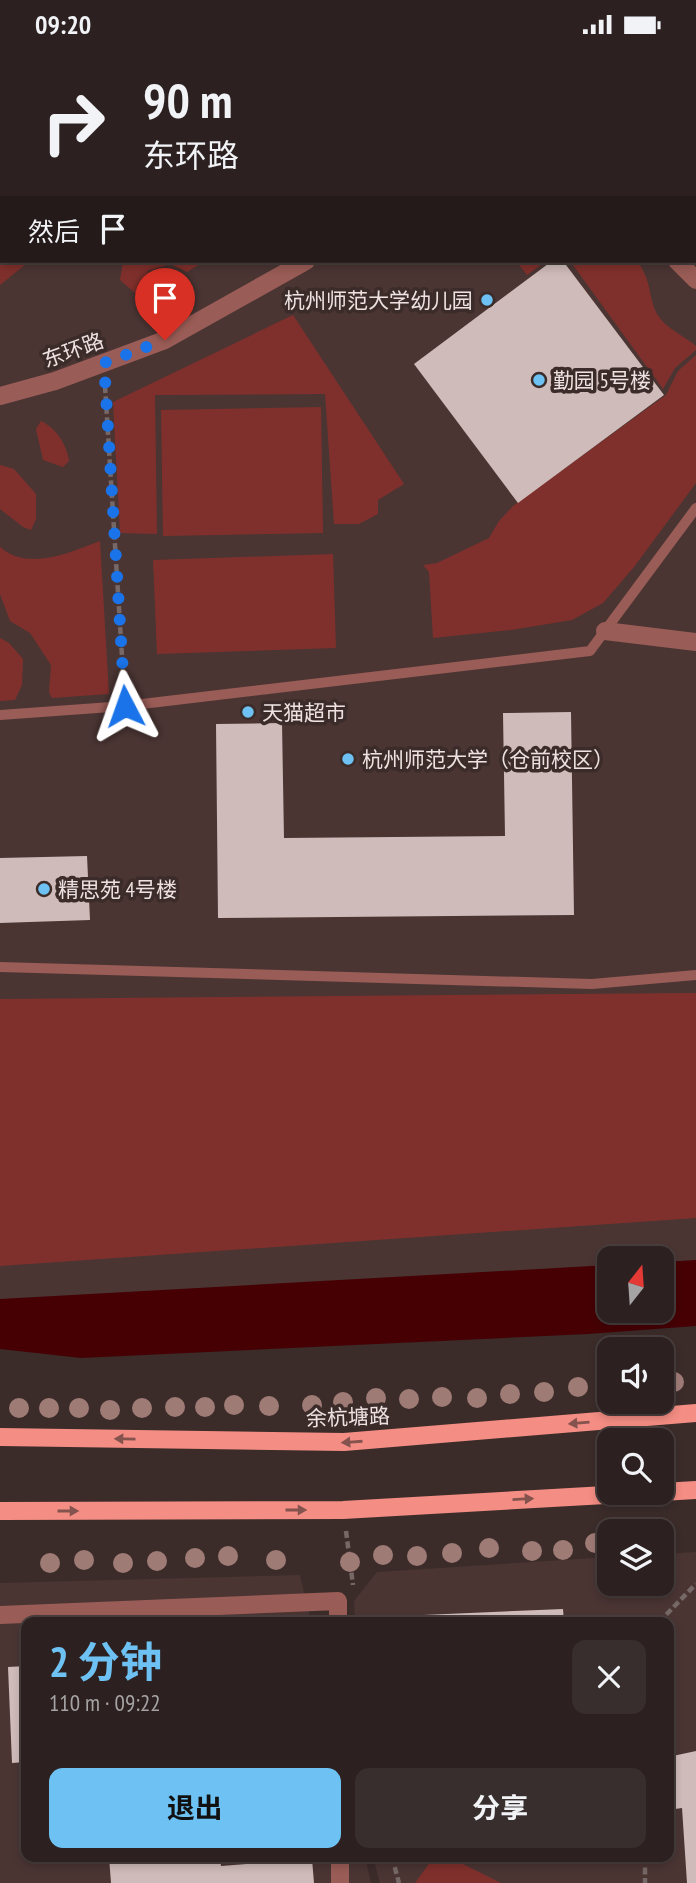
<!DOCTYPE html>
<html lang="zh">
<head>
<meta charset="utf-8">
<style>
  :root { --surface:#2c2120; --page:#382e2d; --text:#f1f3f6; --muted:#a6a3a5; --line:#483e3e; --accent:#6ec2f3 }
  body { margin:0; font-family:"PT Sans Narrow","Noto Sans SC",sans-serif; background:var(--page); color:var(--text); height:100vh; display:flex; flex-direction:column; font-size:26px; white-space:nowrap }
  * { box-sizing:border-box; margin:0 }
  p { font-size:23px; color:var(--muted) }
  .icon { flex:none; width:38px; height:38px; fill:none; stroke:currentColor; stroke-width:2; stroke-linecap:round; stroke-linejoin:round }
  .map { position:relative; flex:1; overflow:hidden }
  .drawer { position:absolute; left:21px; top:1568px; width:653px; height:245px; display:flex; flex-direction:column; background:var(--surface); border-radius:14px; box-shadow:0 4px 10px #0003,0 0 0 2px var(--line) }
  .drawer>* { flex:none }
  .hud { position:absolute; left:0px; top:0px; width:696px; height:214px; box-shadow:0 4px 10px #0003,0 0 0 2px var(--line); background:#2c2120; color:var(--text); overflow:hidden }
  .needle { width:46px; rotate:17deg }
  .fabs { position:absolute; left:597px; top:1197px; display:grid; gap:14px }
  .fabs a { display:grid; place-items:center; width:77px; height:77px; border-radius:14px; background:var(--surface); box-shadow:0 4px 10px #0003,0 0 0 2px var(--line); font-size:35px }
  .pin { position:absolute; display:grid; place-items:center; width:60px; height:60px; color:#fff; margin:-72px -30px; border-radius:50% 50% 50% 0; rotate:-45deg; box-shadow:0 0 7px #0007 }
  .pin .icon { rotate:45deg }
  .me { position:absolute; width:77px; margin:-38px; rotate:356deg; stroke-linejoin:round; filter:drop-shadow(0 0 5px #0008) }
  .turn { display:flex; align-items:center; gap:24px; height:147px; padding:0 28px; font-size:32px }
  .turn .icon { width:91px; height:91px; stroke-width:2.5 }
  .turn b { display:block; font-size:49px; line-height:60px }
  .then { display:flex; align-items:center; height:66px; padding:0 28px; background:#0003; gap:14px; font-size:26px }
  .round { display:grid; place-items:center; flex:none; width:74px; height:74px; border-radius:14px; background:var(--page) }
  .head { display:flex; align-items:center; justify-content:space-between; height:119px; padding:0 28px }
  h1 { font-size:42px; font-weight:700; line-height:52px; color:var(--accent) }
  .primary-button { display:flex; gap:14px; margin-top:auto; padding:14px 28px }
  .primary-button a { flex:1; height:80px; border-radius:14px; background:var(--accent); color:#111; font-size:28px; font-weight:700; line-height:80px; text-align:center }
  .primary-button a+a { background:var(--page); color:var(--text) }
  .status { display:flex; justify-content:space-between; align-items:center; height:49px; padding:0 35px; background:var(--surface); direction:ltr }
  .status svg { height:19px; fill:currentColor }
  .map>svg:first-child { display:block }
  .built { fill:#4a3533; fill-rule:evenodd }
  .green { fill:#80302c }
  .water { fill:#460004 }
  .building { fill:#cfbbb9 }
  .lines { fill:none; stroke-linecap:round; stroke-linejoin:round }
  .path { stroke:#766867; stroke-width:4.5; stroke-dasharray:7 3.5; stroke-linecap:butt }
  .lane { stroke:#9a5c56; stroke-width:10 }
  .street { stroke:#9a5c56; stroke-width:18 }
  .primary { stroke:#f48d83; stroke-width:18 }
  .tree { fill:#9f7b76 }
  .oneway { fill:#85534e }
  .route { stroke:#1a73e8; stroke-width:12; stroke-dasharray:0 21.6 }
  .poi-dot { fill:#6ec2f3; stroke:#3b2c2a; stroke-width:2.5 }
  .labels { text-anchor:middle; dominant-baseline:central; stroke-width:7; stroke-linejoin:round; paint-order:stroke }
  .poi-label { font-size:21px; fill:#ede2e1; stroke:#3b2c2a; text-anchor:start }
  .street-label { font-size:21px; fill:#ede2e1; stroke:#3b2c2a }
</style>
</head>
<body>
<div class="status"><b>09:20</b><svg viewBox="0 0 49 12"><path d="M0 12V9h3v3zM5 12V6h3v6zM10 12V3h3v9zM15 12V0h3v12zM26 1h20v11H26zM47 4h2v5h-2z"/></svg></div>
<div class="map">
<svg width="696" height="1834" viewBox="0 0 696 1834">
  <rect width="100%" height="100%" fill="#3b2c2a"/>
  <g class="built">
    <path d="M0 0H696V1229L662 1231V1209H609V1235L0 1266ZM2 2H695V212H2Z"/>
    <path d="M696 1503V1834H380L373 1808H668V1573H355L354 1552 377 1523 609 1508V1535H662V1505Z"/>
    <path d="M300 1526 311 1573H26V1808H365L371 1834H0V1534Z"/>
  </g>
  <g class="green">
    <path d="M0 131H2V212H39L26 215 0 236Z"/>
    <path d="M123 212H205L187 223 170 215 148 222 142 250 120 231Z"/>
    <path d="M516 212H546L527 226Z"/>
    <path d="M570 212H637C652 231 648 248 657 265 666 280 683 286 696 297V301L675 319 663 340Z"/>
    <path d="M293 266 404 435 378 451V465L359 475H334L325 345 155 346 157 485 120 484 113 353Z"/>
    <path d="M696 306V434L634 518 603 554 572 571 511 581 433 589 429 523 423 516 437 514 489 489 499 472 513 457 666 346 678 322Z"/>
    <path d="M321 358 323 484 163 487 161 361Z"/>
    <path d="M41 372C56 379 67 396 69 412L63 418 43 411 36 380Z"/>
    <path d="M0 416 14 420 36 445V470L31 481 23 478 0 460Z"/>
    <path d="M100 492 109 645 52 649 49 643 51 616 30 584 10 572 0 545V498C28 523 71 503 100 492Z"/>
    <path d="M333 505 336 599 157 605 153 511Z"/>
    <path d="M0 589 9 594 23 610 22 636 15 651 0 652Z"/>
    <path d="M696 944V1169L0 1217V950Z"/>
    <path d="M434 1808H449L501 1834H415Z"/>
  </g>
  <path class="water" d="M696 1211V1277L588 1285 81 1309 0 1300V1250L609 1216V1262H662V1213Z"/>
  <g class="building">
    <path d="M552 212H563L664 346 518 454 414 315Z"/>
    <path d="M571 663 574 866 218 869 216 675 282 674 284 789 505 787 503 664Z"/>
    <path d="M87 807 90 871 0 874V809Z"/>
    <path d="M563 1560 564 1573H400V1567Z"/>
    <path d="M26 1617V1713L12 1714 8 1618Z"/>
    <path d="M696 1702V1834H687L682 1759 668 1761V1708Z"/>
    <path d="M109 1808H220L221 1817 312 1810 314 1834H111Z"/>
  </g>
  <g class="lines">
    <g class="path">
      <path d="M72 0 74 2"/>
      <path d="M258 0 259 2"/>
      <path d="M182 2 238 0"/>
      <path d="M105 337 124 639"/>
      <path d="M346 1482 353 1536"/>
      <path d="M659 1573 696 1535"/>
      <path d="M392 1808 399 1834"/>
      <path d="M645 1808V1834"/>
    </g>
    <g class="lane">
      <path d="M26 0 27 2"/>
      <path d="M0 88H2"/>
      <path d="M0 666 125 657 590 602 696 459"/>
      <path d="M0 918 592 935 696 926"/>
    </g>
    <g class="street">
      <path d="M558 2 559 0"/>
      <path d="M677 212 696 231"/>
      <path d="M0 347 55 332 165 291 306 212"/>
      <path d="M605 582 696 593"/>
      <path d="M0 1566 338 1552V1573"/>
      <path d="M340 1808V1834"/>
    </g>
    <g class="primary">
      <path d="M0 1388 344 1393 696 1364"/>
      <path d="M662 1443 696 1441"/>
      <path d="M0 1462 343 1461 641 1444"/>
    </g>
  </g>
  <g class="tree">
    <circle cx="674" cy="1333" r="10"/>
    <circle cx="578" cy="1338" r="10"/>
    <circle cx="544" cy="1343" r="10"/>
    <circle cx="510" cy="1345" r="10"/>
    <circle cx="442" cy="1348" r="10"/>
    <circle cx="376" cy="1349" r="10"/>
    <circle cx="477" cy="1349" r="10"/>
    <circle cx="409" cy="1350" r="10"/>
    <circle cx="343" cy="1353" r="10"/>
    <circle cx="234" cy="1356" r="10"/>
    <circle cx="312" cy="1356" r="10"/>
    <circle cx="269" cy="1357" r="10"/>
    <circle cx="175" cy="1358" r="10"/>
    <circle cx="205" cy="1358" r="10"/>
    <circle cx="19" cy="1359" r="10"/>
    <circle cx="49" cy="1359" r="10"/>
    <circle cx="79" cy="1359" r="10"/>
    <circle cx="142" cy="1359" r="10"/>
    <circle cx="110" cy="1361" r="10"/>
    <circle cx="595" cy="1494" r="10"/>
    <circle cx="489" cy="1499" r="10"/>
    <circle cx="563" cy="1501" r="10"/>
    <circle cx="532" cy="1502" r="10"/>
    <circle cx="452" cy="1504" r="10"/>
    <circle cx="383" cy="1506" r="10"/>
    <circle cx="228" cy="1507" r="10"/>
    <circle cx="417" cy="1507" r="10"/>
    <circle cx="195" cy="1509" r="10"/>
    <circle cx="84" cy="1511" r="10"/>
    <circle cx="276" cy="1511" r="10"/>
    <circle cx="157" cy="1512" r="10"/>
    <circle cx="350" cy="1513" r="10"/>
    <circle cx="50" cy="1514" r="10"/>
    <circle cx="123" cy="1514" r="10"/>
  </g>
  <defs><path id="oneway-solid" d="M-6-.8H1V-3.2L6.5 0L1 3.2V.8H-6Z" transform="scale(1.75)"/></defs>
  <g class="oneway">
    <use href="#oneway-solid" transform="translate(579 1374) rotate(175)"/>
    <use href="#oneway-solid" transform="translate(125 1390) rotate(-179)"/>
    <use href="#oneway-solid" transform="translate(352 1393) rotate(176)"/>
    <use href="#oneway-solid" transform="translate(523 1450) rotate(-3)"/>
    <use href="#oneway-solid" transform="translate(296 1461)"/>
    <use href="#oneway-solid" transform="translate(68 1462)"/>
  </g>
  <g class="lines">
    <path class="route" d="M125 657 104 314 165 291"/>
  </g>
  <g class="poi-dot">
    <circle cx="487" cy="251" r="7"/>
    <circle cx="539" cy="331" r="7"/>
    <circle cx="248" cy="663" r="7"/>
    <circle cx="348" cy="710" r="7"/>
    <circle cx="44" cy="840" r="7"/>
  </g>
  <g class="labels">
    <g class="poi-label">
      <text x="473" y="251" text-anchor="end">杭州师范大学幼儿园</text>
      <text x="553" y="331">勤园 5号楼</text>
      <text x="262" y="663">天猫超市</text>
      <text x="362" y="710">杭州师范大学（仓前校区）</text>
      <text x="58" y="840">精思苑 4号楼</text>
    </g>
    <g class="street-label">
      <text transform="translate(73 301) rotate(-20)">东环路</text>
      <text transform="translate(348 1368) rotate(-2)">余杭塘路</text>
    </g>
  </g>
</svg>
<div class="fabs">
<a><svg class="needle" viewBox="-14 -14 28 28"><path d="M0-13l5 13h-10z" fill="#e53935"/><path d="M0 13l5-13h-10z" fill="#a6a3a5"/></svg></a>
<a><svg class="icon" aria-label="sound" viewBox="0 0 24 24"><path d="M4 9h4l5-4v14l-5-4H4zM17 9q2 3 0 6"/></svg></a>
<a><svg class="icon" aria-label="search" viewBox="0 0 24 24"><circle cx="10" cy="10" r="6"/><path d="M15 15l6 6"/></svg></a>
<a><svg class="icon" aria-label="layers" viewBox="0 0 24 24"><path d="M12 4l9 5-9 5-9-5zM3 14l9 5 9-5"/></svg></a>
</div>
<div class="pin" style="left:165px;top:291px;background:#d93025"><svg class="icon" aria-label="arrive" viewBox="0 0 24 24"><path d="M6 21V4h12l-3 4 3 4H6"/></svg></div>
<svg class="me" style="left:125px;top:657px" viewBox="-20 -20 40 40"><path d="M0-17L14 15 0 8-14 15z" fill="#1a73e8" stroke="#fff" stroke-width="4"/></svg>
<div class="hud">
<div class="turn"><svg class="icon" aria-label="right" viewBox="0 0 24 24"><path d="M7 20v-9h11M14 6l5 5-5 5"/></svg><div><b>90 m</b>东环路</div></div>
<div class="then">然后<svg class="icon" aria-label="arrive" viewBox="0 0 24 24"><path d="M6 21V4h12l-3 4 3 4H6"/></svg></div>
</div>
<section class="drawer">
<div class="head"><div><h1>2 分钟</h1><p>110 m · 09:22</p></div><a class="round"><svg class="icon" aria-label="close" viewBox="0 0 24 24"><path d="M6 6l12 12M18 6L6 18"/></svg></a></div>
<div class="primary-button"><a>退出</a><a>分享</a></div>
</section>
</div>
</body>
</html>
